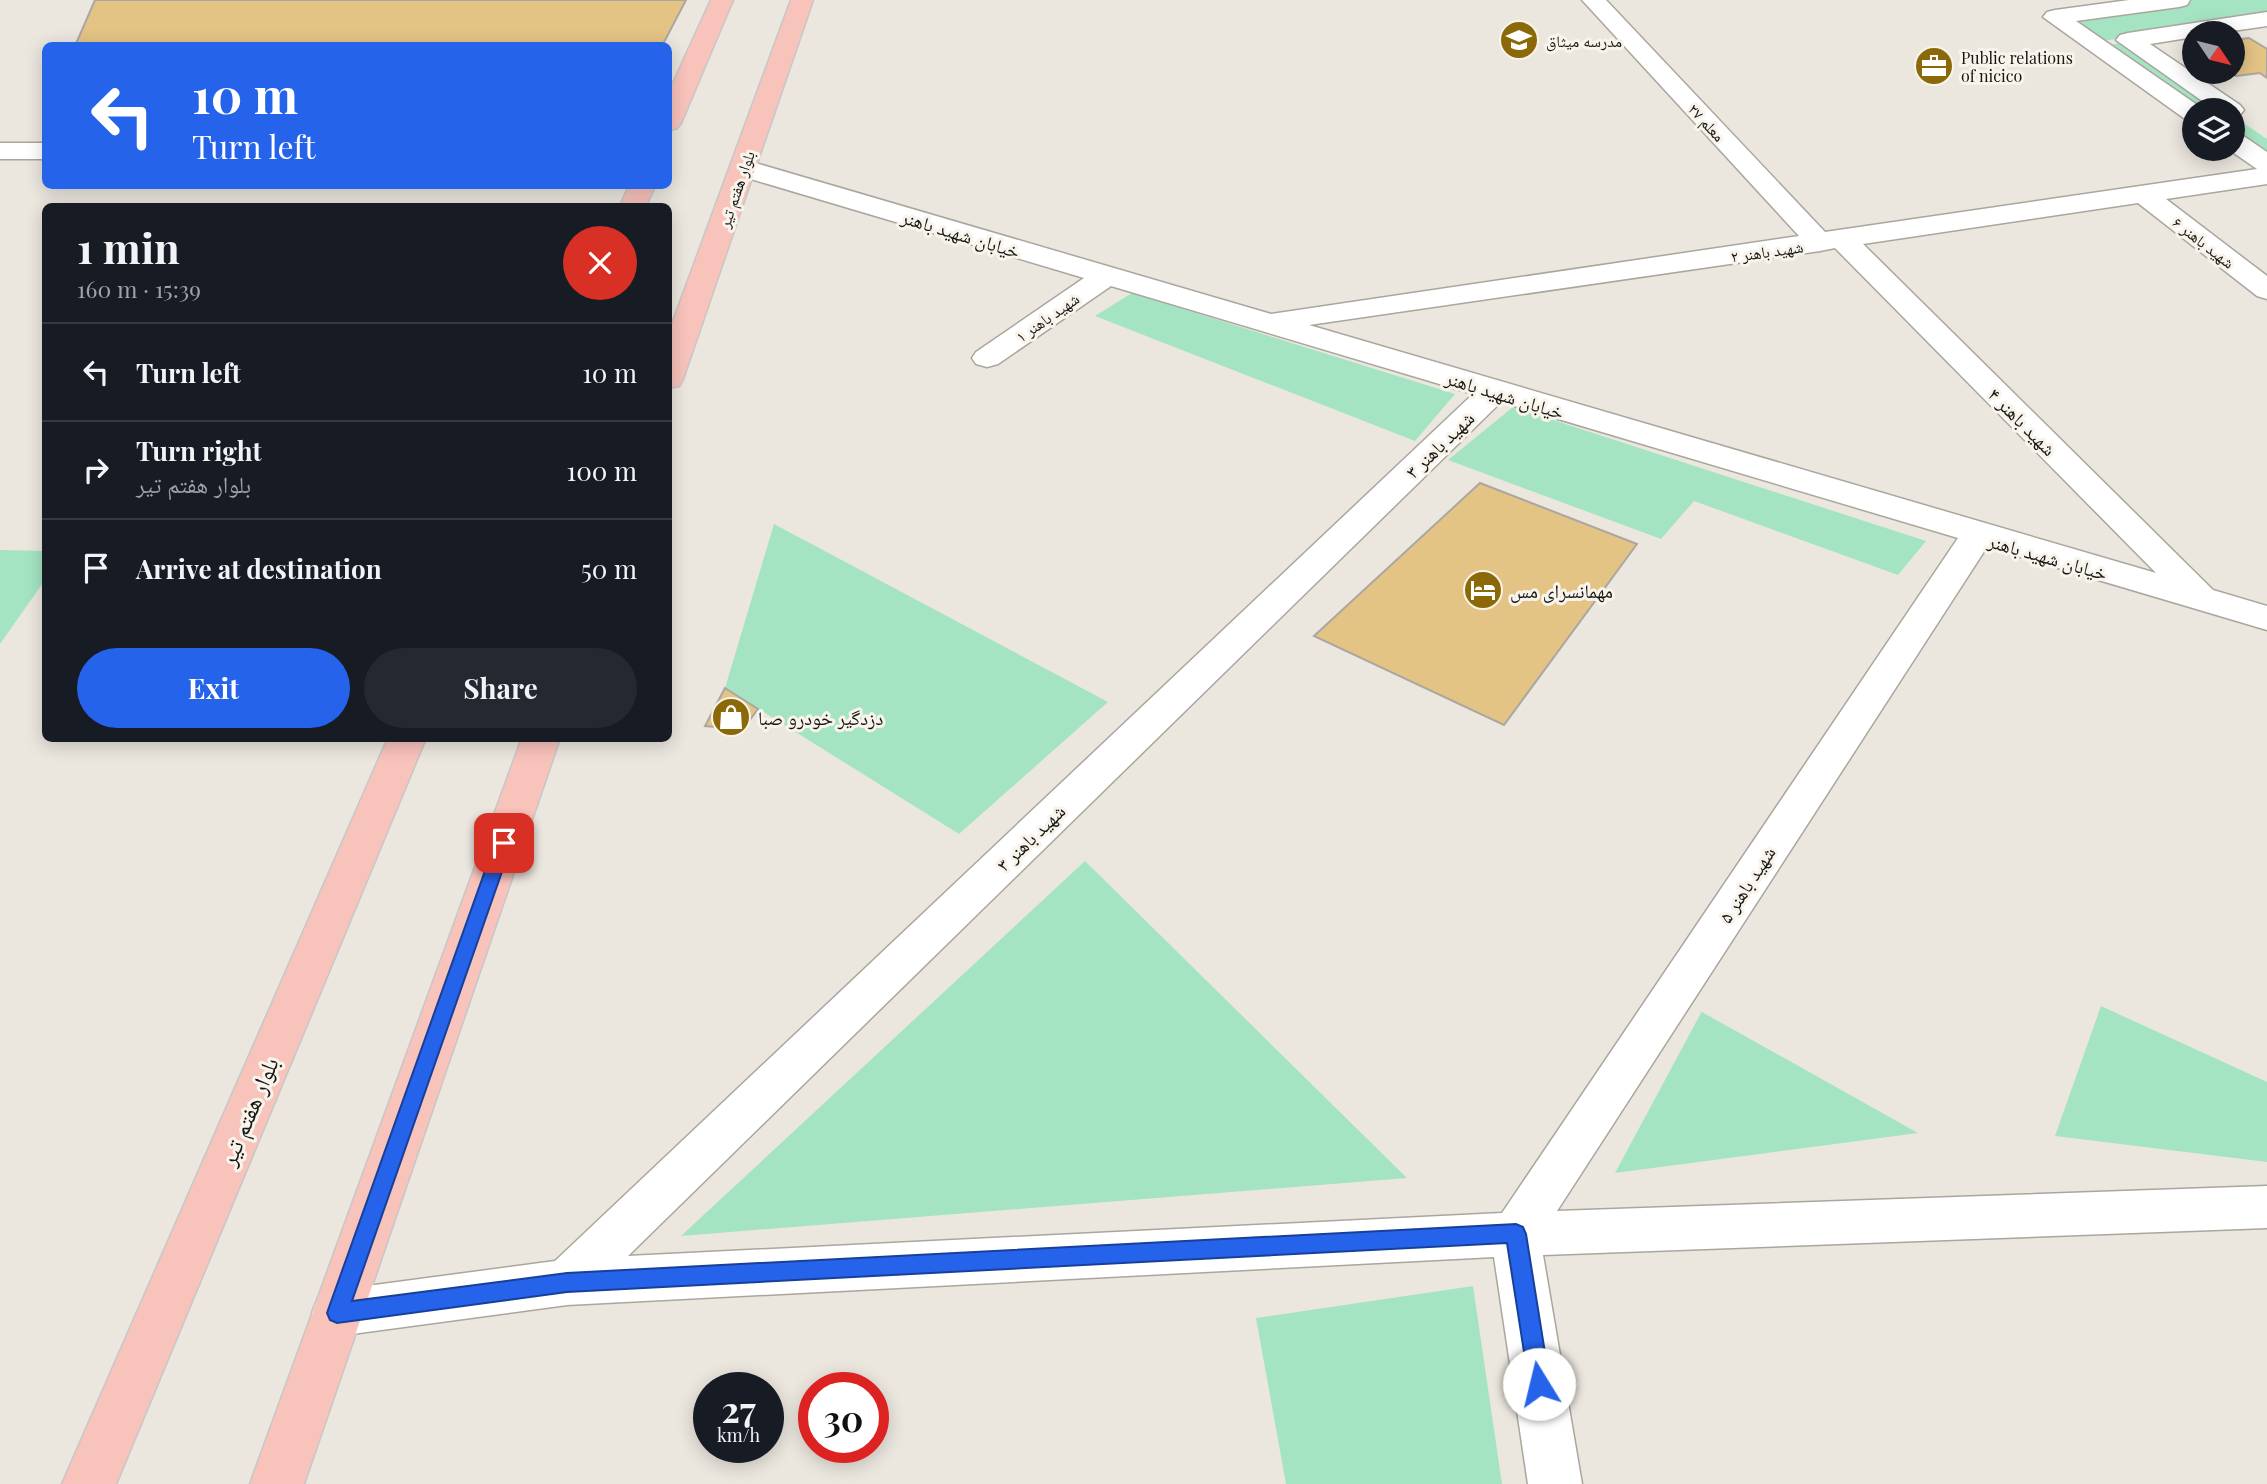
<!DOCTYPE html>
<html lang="en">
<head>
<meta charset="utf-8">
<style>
  :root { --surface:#171b24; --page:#242831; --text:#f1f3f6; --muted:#9ea1a6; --line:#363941; --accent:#2563eb }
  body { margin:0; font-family:"Playfair Display","Noto Naskh Arabic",serif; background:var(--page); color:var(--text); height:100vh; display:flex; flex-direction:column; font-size:26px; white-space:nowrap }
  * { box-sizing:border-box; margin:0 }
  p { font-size:23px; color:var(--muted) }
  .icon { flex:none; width:38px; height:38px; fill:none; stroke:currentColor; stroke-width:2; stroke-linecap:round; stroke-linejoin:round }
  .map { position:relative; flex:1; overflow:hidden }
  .side { position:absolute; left:42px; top:203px; width:630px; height:539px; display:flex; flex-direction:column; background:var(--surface); border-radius:10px; box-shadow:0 4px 18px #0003 }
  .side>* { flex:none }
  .hud { position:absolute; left:42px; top:42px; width:630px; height:147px; border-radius:10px; box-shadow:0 4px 18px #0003; background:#2563eb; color:#fff; overflow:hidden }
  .needle { width:46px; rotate:125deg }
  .tools { position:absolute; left:2182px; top:21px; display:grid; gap:14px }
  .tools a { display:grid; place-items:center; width:63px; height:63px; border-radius:50%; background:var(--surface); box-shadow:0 4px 18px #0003; font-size:35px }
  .speed { position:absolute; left:693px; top:1372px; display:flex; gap:14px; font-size:35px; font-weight:700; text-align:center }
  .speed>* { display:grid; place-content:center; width:91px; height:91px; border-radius:50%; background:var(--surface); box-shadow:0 4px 18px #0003; line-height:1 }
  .speed small { font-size:18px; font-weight:400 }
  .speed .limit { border:10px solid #d22; background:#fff; color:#111 }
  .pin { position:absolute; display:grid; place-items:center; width:60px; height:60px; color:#fff; margin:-30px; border-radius:14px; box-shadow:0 4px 10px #0006 }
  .me { position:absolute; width:77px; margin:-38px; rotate:351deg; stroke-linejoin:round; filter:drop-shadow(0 0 5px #0008) }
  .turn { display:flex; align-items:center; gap:24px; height:147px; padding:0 35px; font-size:32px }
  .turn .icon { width:91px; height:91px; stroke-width:2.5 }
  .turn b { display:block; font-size:49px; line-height:60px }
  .round { display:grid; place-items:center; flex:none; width:74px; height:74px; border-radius:37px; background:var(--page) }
  .overview { display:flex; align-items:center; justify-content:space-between; height:119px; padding:0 35px }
  h1 { font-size:42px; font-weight:700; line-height:52px }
  .cta { display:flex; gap:14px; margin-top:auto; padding:14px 35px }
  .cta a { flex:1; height:80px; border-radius:42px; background:var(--accent); color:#fff; font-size:28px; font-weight:700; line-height:80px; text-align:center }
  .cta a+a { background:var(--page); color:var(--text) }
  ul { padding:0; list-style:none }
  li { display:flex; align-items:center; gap:21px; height:98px; padding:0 35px; border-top:2px solid var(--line) }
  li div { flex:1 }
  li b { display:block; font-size:26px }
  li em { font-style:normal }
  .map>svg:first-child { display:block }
  .green { fill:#a5e4c2 }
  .building { fill:#e4c485; stroke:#aba7a0; stroke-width:2 }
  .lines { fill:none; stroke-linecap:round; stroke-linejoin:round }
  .minor-casing { stroke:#aaa69e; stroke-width:3 }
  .major-casing { stroke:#c7c7c6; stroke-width:3 }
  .minor { fill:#fff; fill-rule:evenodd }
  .major { fill:#f8c3bb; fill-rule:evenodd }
  .route { fill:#2563eb; stroke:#184099; stroke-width:2 }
  .labels { text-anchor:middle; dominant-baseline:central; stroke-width:6; stroke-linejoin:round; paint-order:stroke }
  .far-poi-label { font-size:16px; fill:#171613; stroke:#f8f4ec; text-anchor:start }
  .far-street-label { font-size:16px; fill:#171613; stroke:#f8f4ec }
  .street-label { font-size:19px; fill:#171613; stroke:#f8f4ec }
  .poi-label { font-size:19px; fill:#171613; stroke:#f8f4ec; text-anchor:start }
  .near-street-label { font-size:23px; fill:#171613; stroke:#f8f4ec }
</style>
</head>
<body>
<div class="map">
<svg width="2267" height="1484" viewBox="0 0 2267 1484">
  <rect width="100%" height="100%" fill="#ebe7df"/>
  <g class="green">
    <path d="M2193 0H2267V17L2095 42 2062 18Z"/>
    <path d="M2127 42 2225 110H2195L2101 46Z"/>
    <path d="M2233 116 2267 139V160L2233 136Z"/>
    <path d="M1132 293 1455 394 1415 441 1095 316Z"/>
    <path d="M1513 407 1926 541 1898 575 1694 501 1661 539 1448 460Z"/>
    <path d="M774 524 1108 702 959 834 725 688Z"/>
    <path d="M0 550 45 551V580L0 644Z"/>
    <path d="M1085 861 1407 1178 681 1236Z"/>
    <path d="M2101 1006 2267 1082V1162L2055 1136Z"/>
    <path d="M1702 1011V1012L1918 1133 1615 1173Z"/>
    <path d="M1473 1286 1502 1484H1286L1256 1318Z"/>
  </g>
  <g class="building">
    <path d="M95 0H686L662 46H75Z"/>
    <path d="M2249 38 2267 49V78L2260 73 2236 76 2229 72H2233V40Z"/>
    <path d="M1480 483 1637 544 1504 725 1314 636Z"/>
    <path d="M725 688 758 709 743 729 705 726Z"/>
  </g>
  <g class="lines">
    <defs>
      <g id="minor">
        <path d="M1582 0H1606L1825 232 2257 169 2228 149H2233V132L2242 135 2267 152V184L2166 199 2267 276V299L2257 296 2138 203 1863 244 2213 590 2267 606V630L1987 547 1557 1211 2267 1186V1228L1543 1255 1582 1484H1528L1494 1257 567 1305 337 1336 319 1330 312 1313 319 1296 337 1290 555 1261 1473 394 1111 286 998 364 987 367 976 364 972 358 976 352 1084 278 734 174 730 168 734 162 743 160 752 162 1271 314 1799 236ZM1835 248 2156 573 1309 325 1820 251ZM1501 402 1958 538 1502 1213 628 1256Z"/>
        <path d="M2129 0H2190L2187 5 2179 7 2076 21 2203 109 2194 110V121L2185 119 2043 17 2047 12 2055 10Z"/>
        <path d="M2267 12V26L2219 33H2194V37L2150 44 2240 105 2244 110 2240 115 2233 117V110H2215L2116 40 2120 35 2128 33Z"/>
        <rect x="0" y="143" width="46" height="16"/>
      </g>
      <g id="major">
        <path d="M711 0H733L681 123 677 128 668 131V94Z"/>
        <path d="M791 0H813L683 379 679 386 668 388V335Z"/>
        <path d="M629 186H655L646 206H620Z"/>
        <path d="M388 738H426L116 1484H62Z"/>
        <path d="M522 738H560L304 1484H250Z"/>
      </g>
    </defs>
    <use href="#minor" class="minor-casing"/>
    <use href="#major" class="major-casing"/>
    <use href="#minor" class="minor"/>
    <use href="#major" class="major"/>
  </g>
  <path class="route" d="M504 837 512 843 352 1301 567 1273 1516 1224 1523 1227 1526 1234 1550 1384 1547 1391 1539 1394 1532 1391 1529 1384 1507 1243 567 1292 337 1323 330 1320 327 1313 495 843Z"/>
  <defs>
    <symbol id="school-disc" viewBox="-11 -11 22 22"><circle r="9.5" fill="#8b6808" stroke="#f8f4ec"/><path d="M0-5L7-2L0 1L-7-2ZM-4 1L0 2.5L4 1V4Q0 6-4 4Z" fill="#fff"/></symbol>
    <symbol id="office-disc" viewBox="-11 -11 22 22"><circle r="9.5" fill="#8b6808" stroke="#f8f4ec"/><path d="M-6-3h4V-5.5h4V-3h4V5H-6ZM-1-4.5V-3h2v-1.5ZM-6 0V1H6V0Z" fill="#fff"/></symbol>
    <symbol id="hotel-disc" viewBox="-11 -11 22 22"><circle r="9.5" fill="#8b6808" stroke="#f8f4ec"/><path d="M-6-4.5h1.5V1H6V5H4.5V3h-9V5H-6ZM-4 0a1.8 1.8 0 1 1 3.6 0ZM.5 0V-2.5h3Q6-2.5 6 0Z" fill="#fff"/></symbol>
    <symbol id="shop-disc" viewBox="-11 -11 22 22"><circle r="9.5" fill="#8b6808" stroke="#f8f4ec"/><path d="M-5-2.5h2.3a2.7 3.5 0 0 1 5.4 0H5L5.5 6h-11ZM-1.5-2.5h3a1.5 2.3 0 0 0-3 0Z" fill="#fff"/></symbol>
  </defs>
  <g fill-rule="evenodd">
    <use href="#school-disc" x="1497" y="18" width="44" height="44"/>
    <use href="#office-disc" x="1912" y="44" width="44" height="44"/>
    <use href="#hotel-disc" x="1461" y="568" width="44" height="44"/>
    <use href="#shop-disc" x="709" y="695" width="44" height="44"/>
  </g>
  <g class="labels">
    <g class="far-poi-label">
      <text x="1546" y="40">مدرسه میثاق</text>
      <text x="1961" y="57">Public relations<tspan x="1961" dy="18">of nicico</tspan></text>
    </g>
    <g class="far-street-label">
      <text transform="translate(1707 122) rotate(47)">معلم ۲۷</text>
      <text transform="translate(736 189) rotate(-71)">بلوار هفتم تیر</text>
      <text transform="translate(2204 242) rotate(38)">شهید باهنر ۶</text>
      <text transform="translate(1767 251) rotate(-8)">شهید باهنر ۲</text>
      <text transform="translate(1047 317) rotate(-35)">شهید باهنر ۱</text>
    </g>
    <g class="street-label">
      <text transform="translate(961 233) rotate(17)">خیابان شهید باهنر</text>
      <text transform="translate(1505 394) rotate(17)">خیابان شهید باهنر</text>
      <text transform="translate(2023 421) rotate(45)">شهید باهنر ۴</text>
      <text transform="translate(1439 444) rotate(-44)">شهید باهنر ۳</text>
      <text transform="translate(2048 556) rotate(16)">خیابان شهید باهنر</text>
      <text transform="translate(1030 837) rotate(-44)">شهید باهنر ۳</text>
      <text transform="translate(1746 884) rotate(-57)">شهید باهنر ۵</text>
    </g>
    <g class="poi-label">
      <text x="1510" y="590">مهمانسرای مس</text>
      <text x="758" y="717">دزدگیر خودرو صبا</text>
    </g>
    <g class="near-street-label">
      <text transform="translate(248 1111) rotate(-67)">بلوار هفتم تیر</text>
    </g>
  </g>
</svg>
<div class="tools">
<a><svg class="needle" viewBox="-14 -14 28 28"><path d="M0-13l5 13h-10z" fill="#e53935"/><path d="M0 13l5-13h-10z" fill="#9ea1a6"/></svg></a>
<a><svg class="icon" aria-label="layers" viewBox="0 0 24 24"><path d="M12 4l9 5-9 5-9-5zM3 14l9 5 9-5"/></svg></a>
</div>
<div class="speed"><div>27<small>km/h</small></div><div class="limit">30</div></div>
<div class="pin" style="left:504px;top:843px;background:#d93025"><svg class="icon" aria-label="arrive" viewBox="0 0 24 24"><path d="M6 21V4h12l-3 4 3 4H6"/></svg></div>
<svg class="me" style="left:1539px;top:1384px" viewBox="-20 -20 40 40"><circle r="19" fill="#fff"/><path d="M0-13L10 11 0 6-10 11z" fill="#2563eb"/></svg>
<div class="hud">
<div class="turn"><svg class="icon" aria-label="left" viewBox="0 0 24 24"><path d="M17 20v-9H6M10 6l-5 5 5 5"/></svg><div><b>10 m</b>Turn left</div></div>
</div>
<section class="side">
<div class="overview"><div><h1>1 min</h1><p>160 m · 15:39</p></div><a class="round" style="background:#d93025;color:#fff"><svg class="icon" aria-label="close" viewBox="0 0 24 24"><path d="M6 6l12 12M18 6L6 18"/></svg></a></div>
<ul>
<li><svg class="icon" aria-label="left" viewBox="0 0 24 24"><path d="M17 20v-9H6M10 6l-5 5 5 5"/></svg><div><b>Turn left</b></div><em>10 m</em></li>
<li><svg class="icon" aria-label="right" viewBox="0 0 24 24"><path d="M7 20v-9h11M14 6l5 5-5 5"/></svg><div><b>Turn right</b><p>بلوار هفتم تیر</p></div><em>100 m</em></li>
<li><svg class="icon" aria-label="arrive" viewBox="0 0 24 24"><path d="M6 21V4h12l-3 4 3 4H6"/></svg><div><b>Arrive at destination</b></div><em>50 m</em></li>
</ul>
<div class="cta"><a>Exit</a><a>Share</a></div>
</section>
</div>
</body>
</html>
